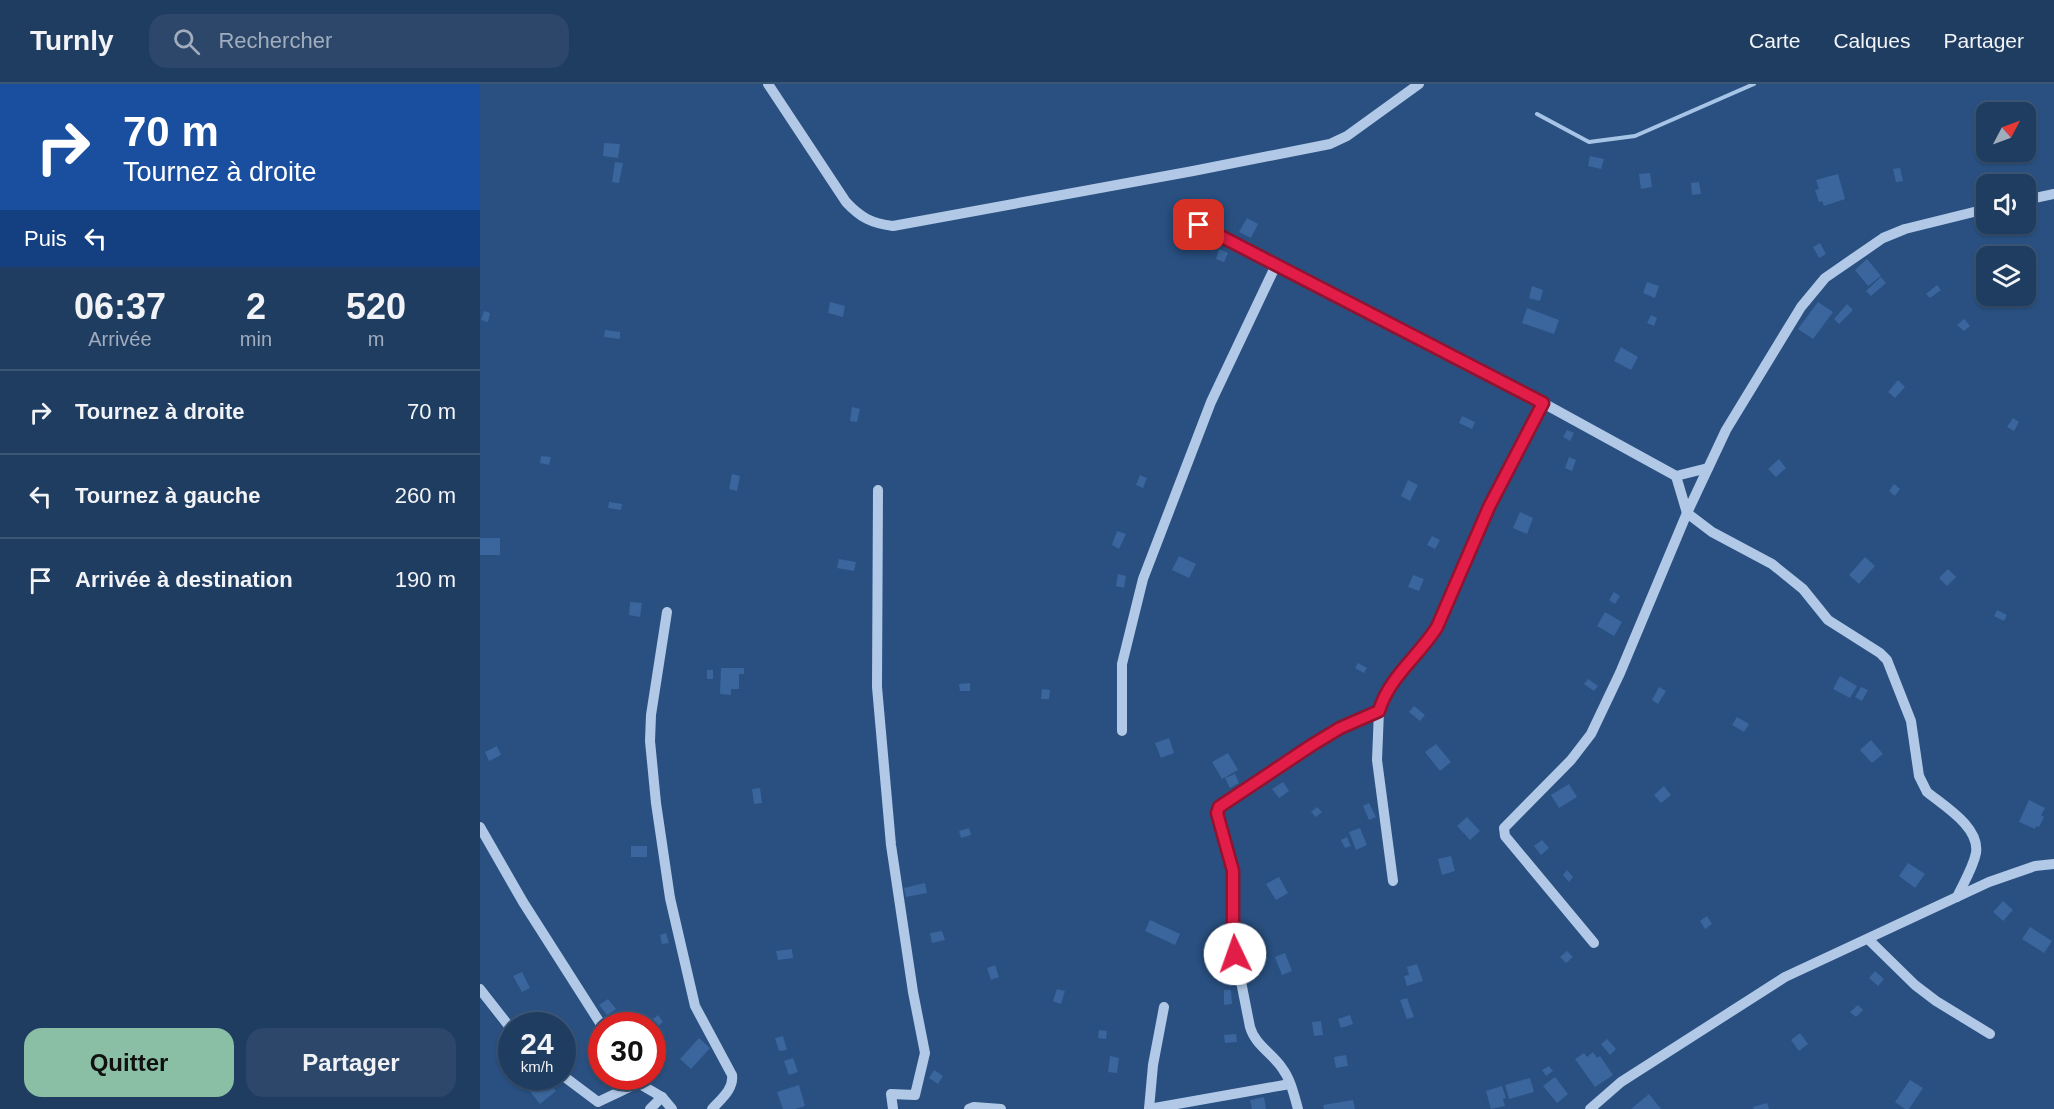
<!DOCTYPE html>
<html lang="fr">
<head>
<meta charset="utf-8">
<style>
  :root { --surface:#1f3c61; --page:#2c476a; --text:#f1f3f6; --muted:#a1adbd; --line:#3c5676; --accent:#8abfa5 }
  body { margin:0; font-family:Helvetica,sans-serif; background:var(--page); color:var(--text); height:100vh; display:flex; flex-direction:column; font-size:22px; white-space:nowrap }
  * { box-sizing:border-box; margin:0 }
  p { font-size:20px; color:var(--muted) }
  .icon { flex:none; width:33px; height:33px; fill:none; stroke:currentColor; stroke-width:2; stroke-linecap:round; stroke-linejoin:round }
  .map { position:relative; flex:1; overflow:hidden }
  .details { display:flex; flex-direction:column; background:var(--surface); width:480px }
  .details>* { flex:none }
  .hud { background:#1a4fa0; color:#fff; overflow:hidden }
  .needle { width:39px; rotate:49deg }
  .tools { position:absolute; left:1496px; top:18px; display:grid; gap:12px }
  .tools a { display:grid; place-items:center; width:60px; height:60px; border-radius:12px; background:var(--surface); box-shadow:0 2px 4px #0004,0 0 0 2px var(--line); font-size:30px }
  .speed { position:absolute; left:18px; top:928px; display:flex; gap:12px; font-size:30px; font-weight:700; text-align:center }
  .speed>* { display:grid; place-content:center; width:78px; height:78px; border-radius:50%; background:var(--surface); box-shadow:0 2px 4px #0004,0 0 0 2px var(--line); line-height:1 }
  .speed small { font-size:15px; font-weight:400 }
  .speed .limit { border:9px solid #d22; background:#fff; color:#111 }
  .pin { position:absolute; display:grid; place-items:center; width:51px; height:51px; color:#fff; margin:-26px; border-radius:12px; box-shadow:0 3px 9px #0006 }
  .me { position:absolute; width:66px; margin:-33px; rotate:357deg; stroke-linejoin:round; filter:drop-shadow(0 0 4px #0008) }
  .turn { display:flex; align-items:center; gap:21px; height:126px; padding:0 24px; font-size:27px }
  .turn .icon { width:78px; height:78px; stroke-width:2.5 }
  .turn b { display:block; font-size:42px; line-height:51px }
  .then { display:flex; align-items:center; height:57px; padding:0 24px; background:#0003; gap:12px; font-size:22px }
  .eta { display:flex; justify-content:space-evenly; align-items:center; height:102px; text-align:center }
  .eta b { font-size:36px; font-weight:800; line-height:42px }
  .cta { display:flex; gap:12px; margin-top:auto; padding:12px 24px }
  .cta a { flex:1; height:69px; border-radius:18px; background:var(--accent); color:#111; font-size:24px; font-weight:800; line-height:69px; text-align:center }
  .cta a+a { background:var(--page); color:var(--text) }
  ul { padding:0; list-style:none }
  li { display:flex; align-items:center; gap:18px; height:84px; padding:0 24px; border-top:2px solid var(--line) }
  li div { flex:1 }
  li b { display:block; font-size:22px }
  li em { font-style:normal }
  header { display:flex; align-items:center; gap:36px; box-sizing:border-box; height:84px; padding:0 30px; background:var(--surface); border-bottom:2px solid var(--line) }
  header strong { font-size:28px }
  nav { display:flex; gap:33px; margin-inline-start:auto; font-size:21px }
  .search { width:420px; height:54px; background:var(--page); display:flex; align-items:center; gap:15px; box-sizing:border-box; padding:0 21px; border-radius:18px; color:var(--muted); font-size:22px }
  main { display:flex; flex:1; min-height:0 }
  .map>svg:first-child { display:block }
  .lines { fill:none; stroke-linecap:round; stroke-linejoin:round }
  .stream { stroke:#a6c4e6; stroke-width:4 }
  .building { fill:#3a669d }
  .minor { stroke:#b1c9e6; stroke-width:10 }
  .route-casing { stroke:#92132f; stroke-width:15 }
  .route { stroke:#e11d48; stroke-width:10 }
</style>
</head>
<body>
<header>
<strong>Turnly</strong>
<div class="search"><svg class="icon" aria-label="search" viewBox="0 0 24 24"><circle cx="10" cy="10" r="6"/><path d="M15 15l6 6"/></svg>Rechercher</div>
<nav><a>Carte</a><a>Calques</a><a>Partager</a></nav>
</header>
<main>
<section class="details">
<div class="hud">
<div class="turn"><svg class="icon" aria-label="right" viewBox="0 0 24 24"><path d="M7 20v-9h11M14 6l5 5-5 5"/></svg><div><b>70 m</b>Tournez à droite</div></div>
<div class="then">Puis<svg class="icon" aria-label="left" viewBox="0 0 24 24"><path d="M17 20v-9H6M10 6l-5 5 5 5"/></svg></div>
</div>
<div class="eta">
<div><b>06:37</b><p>Arrivée</p></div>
<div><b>2</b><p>min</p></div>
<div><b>520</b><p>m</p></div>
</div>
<ul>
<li><svg class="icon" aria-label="right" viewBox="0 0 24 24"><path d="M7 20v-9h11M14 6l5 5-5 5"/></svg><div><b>Tournez à droite</b></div><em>70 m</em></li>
<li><svg class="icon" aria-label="left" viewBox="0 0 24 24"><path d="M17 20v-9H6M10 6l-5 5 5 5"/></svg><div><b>Tournez à gauche</b></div><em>260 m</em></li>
<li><svg class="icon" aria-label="arrive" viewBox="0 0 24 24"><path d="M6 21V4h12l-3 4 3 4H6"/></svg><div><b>Arrivée à destination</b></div><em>190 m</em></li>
</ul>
<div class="cta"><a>Quitter</a><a>Partager</a></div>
</section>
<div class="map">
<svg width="1574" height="1025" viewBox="0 0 1574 1025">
  <rect width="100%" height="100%" fill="#295081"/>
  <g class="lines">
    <path class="stream" d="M1057 30 1109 58 1155 52 1274 0"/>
  </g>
  <g class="building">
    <path d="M124 59 140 60 138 74 123 72Z"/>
    <path d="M1110 72 1124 75 1121 85 1108 82Z"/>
    <path d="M135 78 143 79 139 99 132 98Z"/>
    <path d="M1420 84 1423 97 1416 98 1413 85Z"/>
    <path d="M1170 89 1172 103 1161 105 1159 90Z"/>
    <path d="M1358 90 1365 115 1344 122 1342 117 1339 118 1335 106 1339 105 1336 96Z"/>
    <path d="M1219 98 1221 110 1212 111 1211 99Z"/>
    <path d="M767 134 778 140 771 154 759 148Z"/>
    <path d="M1340 159 1346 170 1339 174 1333 163Z"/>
    <path d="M739 165 748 169 744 178 736 175Z"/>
    <path d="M1387 175 1401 192 1388 202 1375 186Z"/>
    <path d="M1401 193 1406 199 1391 212 1386 207Z"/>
    <path d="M1167 198 1179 202 1175 214 1163 209Z"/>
    <path d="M1457 201 1461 206 1450 214 1446 210Z"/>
    <path d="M1052 202 1063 206 1060 217 1049 214Z"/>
    <path d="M350 218 365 222 363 233 348 229Z"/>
    <path d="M1338 218 1353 228 1333 255 1318 245Z"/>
    <path d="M1367 220 1373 226 1359 240 1354 235Z"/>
    <path d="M1047 224 1079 236 1074 250 1042 239Z"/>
    <path d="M4 227 10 229 8 238 1 236Z"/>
    <path d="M1171 231 1177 234 1174 242 1167 239Z"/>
    <path d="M1484 235 1490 242 1484 247 1477 241Z"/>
    <path d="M125 246 140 248V255L124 253Z"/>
    <path d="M1141 263 1158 273 1151 286 1134 277Z"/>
    <path d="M1418 296 1425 303 1415 314 1408 308Z"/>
    <path d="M372 323 380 325 377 338 370 337Z"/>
    <path d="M982 332 995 338 992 345 979 339Z"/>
    <path d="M1533 334 1539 338 1534 347 1527 343Z"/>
    <path d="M1087 346 1094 349 1090 357 1083 353Z"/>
    <path d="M61 372 71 373 69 381 60 379Z"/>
    <path d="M1089 373 1096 376 1092 387 1085 384Z"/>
    <path d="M1299 375 1306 384 1296 393 1288 385Z"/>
    <path d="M252 390 260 392 257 407 249 405Z"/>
    <path d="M660 391 667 394 663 404 656 401Z"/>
    <path d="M928 396 938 401 930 417 921 412Z"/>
    <path d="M1414 400 1420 405 1415 412 1409 407Z"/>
    <path d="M129 418 142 420 141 426 128 424Z"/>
    <path d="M1040 428 1053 434 1047 450 1033 444Z"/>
    <path d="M637 447 646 450 639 465 632 461Z"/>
    <path d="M952 452 960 456 955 465 947 461Z"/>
    <rect x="0" y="454" width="20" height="17"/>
    <path d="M699 472 716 480 709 494 692 486Z"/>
    <path d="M1385 473 1395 482 1379 500 1369 491Z"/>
    <path d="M359 475 376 478 374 487 357 484Z"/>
    <path d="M1468 485 1476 493 1467 502 1459 494Z"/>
    <path d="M638 490 646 492 644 504 636 502Z"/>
    <path d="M933 491 944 495 939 507 928 503Z"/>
    <path d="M1134 508 1140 512 1135 520 1129 516Z"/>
    <path d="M150 518 162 519 160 533 149 531Z"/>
    <path d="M1517 526 1527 531 1524 537 1514 532Z"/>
    <path d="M1125 528 1142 538 1134 552 1117 542Z"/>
    <path d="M878 579 887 584 884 589 875 584Z"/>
    <path d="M241 584H264V590H259V605H251V611L240 610Z"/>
    <rect x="227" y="586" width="6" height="9"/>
    <path d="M1360 592 1377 602 1370 614 1353 605Z"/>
    <path d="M1108 595 1118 602 1114 607 1104 600Z"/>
    <path d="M490 599V607H480L479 600Z"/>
    <path d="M1179 603 1186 607 1178 620 1172 616Z"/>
    <path d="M1381 603 1388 606 1382 617 1375 613Z"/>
    <path d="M562 605 570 606 569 615H561Z"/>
    <path d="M934 622 945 631 940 637 929 628Z"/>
    <path d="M1257 633 1269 640 1264 648 1252 641Z"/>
    <path d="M689 654 694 669 681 674 675 659Z"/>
    <path d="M1391 656 1403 670 1392 679 1380 666Z"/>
    <path d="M956 660 971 678 960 687 945 668Z"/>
    <path d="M17 662 21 671 9 677 5 668Z"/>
    <path d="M748 669 758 686 742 695 732 678Z"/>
    <path d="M755 690 759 699 750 704 745 694Z"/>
    <path d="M803 698 809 707 799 714 792 705Z"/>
    <path d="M1089 700 1097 713 1079 724 1071 711Z"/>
    <path d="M1184 702 1191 711 1181 719 1174 711Z"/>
    <path d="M280 704 282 719 274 720 272 705Z"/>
    <path d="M1549 716 1565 724 1561 731 1564 733 1559 743 1556 742 1555 745 1539 738Z"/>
    <path d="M889 719 896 733 889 736 883 722Z"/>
    <path d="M837 723 842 728 836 733 831 728Z"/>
    <path d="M987 733 1000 747 990 756 977 742Z"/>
    <path d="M489 744 491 751 481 754 479 747Z"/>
    <path d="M880 744 887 761 876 766 869 748Z"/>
    <path d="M867 753 871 762 865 764 861 756Z"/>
    <path d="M1062 756 1069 764 1061 771 1054 762Z"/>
    <rect x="151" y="762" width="16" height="11"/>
    <path d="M971 772 975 787 962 791 958 775Z"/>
    <path d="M1428 779 1445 790 1435 804 1419 792Z"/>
    <path d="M1087 786 1093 793 1089 798 1083 791Z"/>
    <path d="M799 793 808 809 796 816 786 800Z"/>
    <path d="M445 799 447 809 426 813 424 804Z"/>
    <path d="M1523 817 1533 826 1523 837 1513 828Z"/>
    <path d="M1227 832 1232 840 1225 845 1220 837Z"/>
    <path d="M670 836 700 850 695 861 665 847Z"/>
    <path d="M1550 843 1572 857 1564 869 1542 855Z"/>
    <path d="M462 847 465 856 452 859 450 849Z"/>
    <path d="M186 849 189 859 182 860 180 851Z"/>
    <path d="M312 865 313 874 298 876 296 867Z"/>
    <path d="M1087 867 1093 873 1086 879 1080 873Z"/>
    <path d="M805 869 812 887 802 891 795 873Z"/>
    <path d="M937 880 943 897 927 902 924 892 929 891 927 883Z"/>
    <path d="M515 881 519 893 511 896 507 884Z"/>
    <path d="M1395 887 1404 895 1398 902 1389 894Z"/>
    <path d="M42 888 50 904 42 908 33 892Z"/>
    <path d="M577 905 585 907 581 920 573 917Z"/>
    <path d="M744 906H751L752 920 744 921Z"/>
    <path d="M927 914 934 933 927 935 920 916Z"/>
    <path d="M128 915 136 925 127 931 119 921Z"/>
    <path d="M1378 921 1383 926 1376 933 1370 928Z"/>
    <path d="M178 931 183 938 177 943 172 936Z"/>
    <path d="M870 931 873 940 861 944 858 935Z"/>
    <path d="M841 937 843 951 834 952 832 938Z"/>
    <path d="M619 946 627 947 626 955 618 954Z"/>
    <path d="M1320 949 1328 960 1319 967 1311 956Z"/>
    <path d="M756 950 757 958 745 959 744 951Z"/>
    <path d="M303 952 307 966 299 967 295 954Z"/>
    <path d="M219 954 230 964 211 985 200 975Z"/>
    <path d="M1127 955 1136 965 1130 971 1121 960Z"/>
    <path d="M1113 968 1117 974 1120 972 1133 991 1115 1003 1095 975 1104 969 1107 973Z"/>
    <path d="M866 971 868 982 856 984 854 973Z"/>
    <path d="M630 972 639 974 637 989 628 988Z"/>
    <path d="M313 974 318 988 309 991 304 977Z"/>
    <path d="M1069 982 1073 987 1066 992 1062 986Z"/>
    <path d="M454 986 463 992 458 1000 449 994Z"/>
    <path d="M1075 993 1088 1010 1077 1019 1063 1002Z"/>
    <path d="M65 994 76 1007 60 1020 49 1006Z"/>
    <path d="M1050 994 1054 1008 1029 1015 1025 1001Z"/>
    <path d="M1430 996 1443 1004 1429 1025H1425L1415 1018Z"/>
    <path d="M319 1001 325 1022 315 1025H303L297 1008Z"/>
    <path d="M1022 1002 1026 1014 1023 1015 1025 1022 1011 1025 1006 1007Z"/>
    <path d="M1169 1010 1181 1025H1151Z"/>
    <path d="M784 1013 786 1025H772L770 1016Z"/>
    <path d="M873 1016 875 1025H844L843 1021Z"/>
    <path d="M1287 1019 1289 1025H1274L1273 1023Z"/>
  </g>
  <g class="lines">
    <g class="minor">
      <path d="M288 0 366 118C381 134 391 139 413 142L713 87 850 60 867 52 939 0"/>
      <path d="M1545 116 1574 110"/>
      <path d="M719 141 1063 319 1196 392 1228 384"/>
      <path d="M1196 392 1207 429 1232 448 1292 480 1323 505 1348 536 1400 569 1407 576 1431 637 1439 692 1447 708C1464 722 1500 743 1496 769 1493 784 1483 800 1477 813"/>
      <path d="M398 406 397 603 411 761 433 908 445 969 435 1011 411 1010 413 1025"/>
      <path d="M187 528 171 631 170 657 176 719 190 814 215 922 252 991C254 1005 241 1015 232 1025"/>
      <path d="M642 647V580L663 495 731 318 796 181"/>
      <path d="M0 743 43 818 122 942"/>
      <path d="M913 797 897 676 899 627 904 611 947 559 957 543 1009 423 1063 319"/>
      <path d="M1388 855 1435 901 1456 917 1510 950"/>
      <path d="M1114 859 1025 752 1024 744 1091 676 1111 650 1140 589 1207 429 1246 346 1321 223 1345 194 1403 154 1425 145 1506 125"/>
      <path d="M0 905 32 946"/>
      <path d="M82 991 118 1018 158 999"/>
      <path d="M156 995 158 999 182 1013 192 1025"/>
      <path d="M170 1025 182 1013"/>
      <path d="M489 1025 494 1023 521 1025"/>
      <path d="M669 1025 810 1000"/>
      <path d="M669 1025 673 981 684 923"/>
      <path d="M818 1025C814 1011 811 996 802 984 792 969 775 961 770 943L753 857V787L737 729 743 719 832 661 860 644 899 627"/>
      <path d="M1110 1025 1141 998 1305 893 1509 798 1555 782 1574 780"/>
    </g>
  </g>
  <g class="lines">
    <defs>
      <path id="route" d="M719 141 1063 319 1009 423 957 543C939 572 909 593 899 627L860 644 832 661 739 723 737 729 753 787V857L755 870"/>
    </defs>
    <use href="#route" class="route-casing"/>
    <use href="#route" class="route"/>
  </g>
</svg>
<div class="tools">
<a><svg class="needle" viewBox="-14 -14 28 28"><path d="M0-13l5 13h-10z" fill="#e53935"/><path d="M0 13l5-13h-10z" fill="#a1adbd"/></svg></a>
<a><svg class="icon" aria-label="sound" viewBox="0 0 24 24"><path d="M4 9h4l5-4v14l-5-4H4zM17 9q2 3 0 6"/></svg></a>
<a><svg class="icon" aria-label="layers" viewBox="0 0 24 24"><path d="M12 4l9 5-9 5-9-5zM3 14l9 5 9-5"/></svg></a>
</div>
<div class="speed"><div>24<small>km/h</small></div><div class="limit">30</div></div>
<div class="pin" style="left:719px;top:141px;background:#d93025"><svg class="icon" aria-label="arrive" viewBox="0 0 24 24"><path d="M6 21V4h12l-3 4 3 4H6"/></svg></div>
<svg class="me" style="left:755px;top:870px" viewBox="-20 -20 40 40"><circle r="19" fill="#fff"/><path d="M0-13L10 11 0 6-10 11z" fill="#e11d48"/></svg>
</div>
</main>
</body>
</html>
